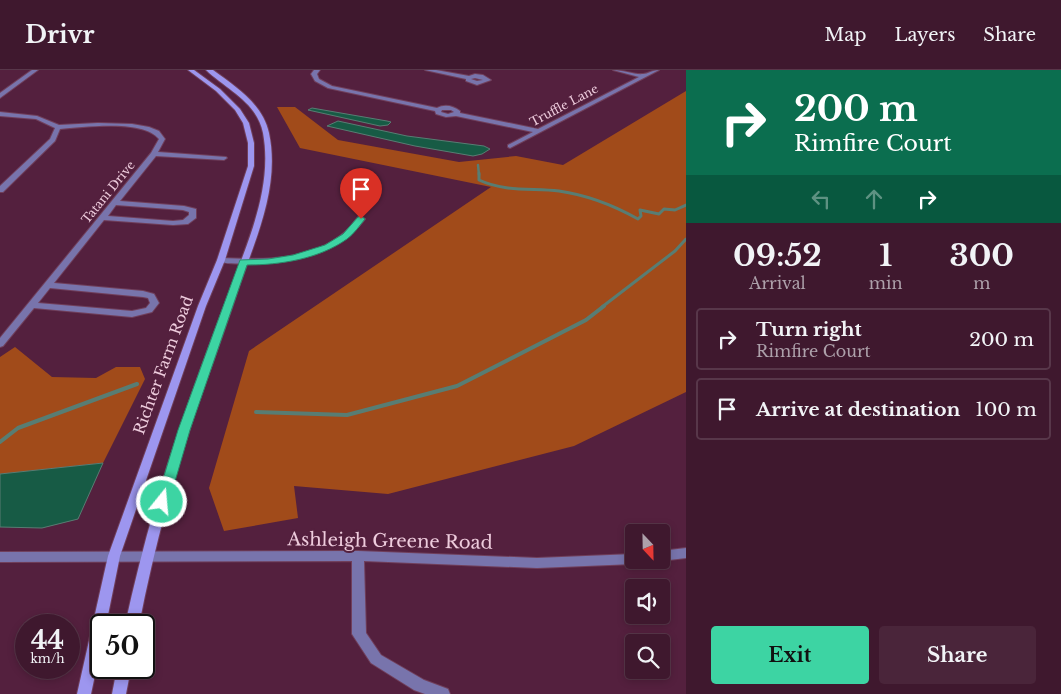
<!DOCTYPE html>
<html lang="en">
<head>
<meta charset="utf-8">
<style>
  :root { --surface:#3f182e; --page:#4a253a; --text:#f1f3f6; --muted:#ada0aa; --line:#58374a; --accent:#3dd4a3 }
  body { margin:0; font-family:"Libre Baskerville",serif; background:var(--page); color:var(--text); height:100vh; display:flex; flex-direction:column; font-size:19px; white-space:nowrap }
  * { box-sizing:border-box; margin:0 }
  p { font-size:16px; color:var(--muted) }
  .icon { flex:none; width:28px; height:28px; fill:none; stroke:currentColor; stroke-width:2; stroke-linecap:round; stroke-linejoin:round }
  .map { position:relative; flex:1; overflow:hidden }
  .side { display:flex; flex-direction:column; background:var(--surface); width:375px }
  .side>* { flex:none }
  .top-card { background:#0b6e4f; color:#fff; overflow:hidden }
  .needle { width:32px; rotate:158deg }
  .buttons { position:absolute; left:625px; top:454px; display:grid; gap:10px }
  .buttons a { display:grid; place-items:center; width:45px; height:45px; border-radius:5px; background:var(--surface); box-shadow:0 2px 8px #0003,0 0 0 1px var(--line); font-size:25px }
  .speed { position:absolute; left:15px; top:544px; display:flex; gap:10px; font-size:25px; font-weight:700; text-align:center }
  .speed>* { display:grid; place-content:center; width:65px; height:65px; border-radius:50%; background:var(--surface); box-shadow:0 2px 8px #0003,0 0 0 1px var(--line); line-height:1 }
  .speed small { font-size:12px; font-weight:400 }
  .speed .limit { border:2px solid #111; border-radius:8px; background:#fff; color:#111 }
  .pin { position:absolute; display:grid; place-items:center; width:42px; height:42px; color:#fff; margin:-51px -21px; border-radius:50% 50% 50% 0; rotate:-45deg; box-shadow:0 0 5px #0007 }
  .pin .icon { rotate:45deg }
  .me { position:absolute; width:55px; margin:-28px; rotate:17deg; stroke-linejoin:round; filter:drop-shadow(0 0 4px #0008) }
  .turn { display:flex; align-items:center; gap:18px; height:105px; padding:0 25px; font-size:22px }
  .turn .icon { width:65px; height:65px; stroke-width:2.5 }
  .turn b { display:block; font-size:35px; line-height:42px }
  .lanes { display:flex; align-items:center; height:48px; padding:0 25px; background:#0003; justify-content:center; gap:25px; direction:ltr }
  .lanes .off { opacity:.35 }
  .eta { display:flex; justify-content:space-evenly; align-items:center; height:85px; text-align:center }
  .eta b { font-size:30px; font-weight:800; line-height:35px }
  .action { display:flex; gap:10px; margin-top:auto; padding:10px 25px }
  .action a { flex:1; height:58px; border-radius:5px; background:var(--accent); color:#111; font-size:20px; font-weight:800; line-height:58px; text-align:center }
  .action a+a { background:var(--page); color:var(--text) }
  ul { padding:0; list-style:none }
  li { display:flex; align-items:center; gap:15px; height:62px; margin:0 10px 8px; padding:0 15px; border:2px solid var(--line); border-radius:5px }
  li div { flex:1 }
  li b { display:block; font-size:19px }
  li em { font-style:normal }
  header { display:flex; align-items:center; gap:30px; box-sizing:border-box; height:70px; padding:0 25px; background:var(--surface); border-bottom:1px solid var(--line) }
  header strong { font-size:24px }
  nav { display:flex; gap:28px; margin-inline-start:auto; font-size:18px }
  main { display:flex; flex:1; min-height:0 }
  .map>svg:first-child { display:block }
  .forest { fill:#a14b1a }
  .water { fill:#175b45; stroke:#587d73 }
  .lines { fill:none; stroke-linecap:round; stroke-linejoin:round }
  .stream-far2 { stroke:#587d73; stroke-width:2.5 }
  .stream-far1 { stroke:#587d73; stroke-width:3 }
  .stream { stroke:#587d73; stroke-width:4 }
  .street-casing { stroke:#703f5b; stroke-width:2 }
  .secondary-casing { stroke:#703f5b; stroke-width:2 }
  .street { fill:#7874ac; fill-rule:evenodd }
  .secondary { fill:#9d96ef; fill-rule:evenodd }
  .route { fill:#3dd4a3; stroke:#288a6a }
  .labels { text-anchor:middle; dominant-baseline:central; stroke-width:4; stroke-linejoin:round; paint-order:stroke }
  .far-street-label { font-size:12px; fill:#ecd; stroke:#54203e }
  .street-label { font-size:15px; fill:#ecd; stroke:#54203e }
  .near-street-label { font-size:18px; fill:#ecd; stroke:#54203e }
</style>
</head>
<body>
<header>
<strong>Drivr</strong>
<nav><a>Map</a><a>Layers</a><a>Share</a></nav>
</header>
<main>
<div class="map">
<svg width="686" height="624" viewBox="0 0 686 624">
  <rect width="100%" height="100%" fill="#54203e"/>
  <g class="forest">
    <path d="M686 21V322L574 376 388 424 294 416 298 448 224 461 209 418 249 281 491 117 300 78 277 37H295L338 70 459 92 516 86 563 95Z"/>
    <path d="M15 277 52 307 96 308 116 297H140L145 309 103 393 0 404V287Z"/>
  </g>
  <g class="water">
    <path d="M312 38 387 51 391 52 388 55 380 56 308 40Z"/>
    <path d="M338 51 407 66 484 76 490 79 482 84 473 86 415 76 327 56Z"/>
    <path d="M103 393 78 449 42 458 0 457V404Z"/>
  </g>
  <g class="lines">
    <path class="stream-far2" d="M478 95 479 105"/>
    <g class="stream-far1">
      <path d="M479 103V110C505 122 531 118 559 121 587 125 613 135 638 149L641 146 640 140 659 144 664 139 675 140 686 135"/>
      <path d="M602 237 675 181 686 169"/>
    </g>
    <g class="stream">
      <path d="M256 342 347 345 457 316 586 250 604 236"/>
      <path d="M0 372 18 358 137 314"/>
    </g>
    <defs>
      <g id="street">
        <path d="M32 0H38L0 28V23Z"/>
        <path d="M314 0H320L317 4 319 9 332 16 437 38C445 34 453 36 460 41V43L538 59 639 7 613 0C623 0 635 5 643 4 648 4 652 0 659 0L510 78 508 77V75L533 62 456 46 446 47 436 44 435 41 328 18 315 11 311 4ZM442 40H451L454 42 448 44 441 42Z"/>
        <path d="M425 0H436L469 6 475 4 483 5 491 10 477 15 466 11V9ZM475 8 483 10 477 11 471 9Z"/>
        <path d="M0 42 37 46 59 55 98 53 132 54 149 57 159 61 165 69 158 82 226 87 227 88 224 90 156 86 120 131 184 136 196 139V148L188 154 173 155 104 150 54 213 143 221 154 224 159 233 152 242 132 247 34 238 3 276 0 277V268L151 83 159 69C143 49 84 57 60 59L55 71 3 122H0V116L50 69 55 58 36 49 0 46ZM116 135 183 140 189 142V145L183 150 173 151 108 146ZM50 218 143 227 148 228 150 233 146 238 132 241 38 233Z"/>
        <path d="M358 147H361L365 149C335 186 293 194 247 194 238 193 224 195 217 190L221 188C262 190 312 191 345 162 350 158 354 152 358 147Z"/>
        <path d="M686 478V488L661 491 658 490H661V481Z"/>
        <path d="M358 481 537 488 634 484V490H640L638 493 634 494 537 498 364 491 366 563 381 585 424 610 448 619 450 624H425L414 620 371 593 352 564V491L0 492V482Z"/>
      </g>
      <g id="secondary">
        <path d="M188 0H194L220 19 240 39 249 53 254 73V96L225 190 206 236 120 486 106 555H101V577L91 624H77L108 486 198 236 217 190 248 96V73L243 53 235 40 216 21Z"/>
        <path d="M206 0H213C235 16 263 34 269 63 280 115 257 166 240 214 226 257 210 300 195 343 172 412 153 483 139 555H125C140 487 158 420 181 355 196 310 213 265 230 220 248 171 273 117 263 63 257 32 227 20 206 0Z"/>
        <path d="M117 598H131L126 624H112Z"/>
      </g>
    </defs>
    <use href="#street" class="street-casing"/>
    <use href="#secondary" class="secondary-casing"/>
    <use href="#street" class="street"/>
    <use href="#secondary" class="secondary"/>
  </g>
  <path class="route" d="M361 146 365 149C360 155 354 164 347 169 319 189 280 195 247 195L190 360 169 432 167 436H158L156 432 178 360 240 190 268 189 293 185 325 175 343 164 358 147Z"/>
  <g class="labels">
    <g class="far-street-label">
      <text transform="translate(564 35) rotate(-28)">Truffle Lane</text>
      <text transform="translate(108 122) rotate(-51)">Tatani Drive</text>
    </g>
    <g class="street-label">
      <text transform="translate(163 295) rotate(-70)">Richter Farm Road</text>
    </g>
    <g class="near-street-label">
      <text transform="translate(390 471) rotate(1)">Ashleigh Greene Road</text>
    </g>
  </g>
</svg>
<div class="buttons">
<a><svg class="needle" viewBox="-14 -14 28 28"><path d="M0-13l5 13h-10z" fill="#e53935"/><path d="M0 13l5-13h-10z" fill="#ada0aa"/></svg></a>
<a><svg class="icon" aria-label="sound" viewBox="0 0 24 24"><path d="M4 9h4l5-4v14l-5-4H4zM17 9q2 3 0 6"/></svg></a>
<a><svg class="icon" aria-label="search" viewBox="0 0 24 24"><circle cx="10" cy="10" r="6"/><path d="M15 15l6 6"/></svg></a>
</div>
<div class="speed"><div>44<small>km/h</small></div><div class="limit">50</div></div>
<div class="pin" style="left:361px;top:149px;background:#d93025"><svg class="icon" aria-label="arrive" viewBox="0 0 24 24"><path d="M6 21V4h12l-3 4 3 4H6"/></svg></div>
<svg class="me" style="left:162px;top:432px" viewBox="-20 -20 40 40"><circle r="17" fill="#3dd4a3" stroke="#fff" stroke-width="3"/><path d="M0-11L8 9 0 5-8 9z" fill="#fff"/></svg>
</div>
<section class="side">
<div class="top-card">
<div class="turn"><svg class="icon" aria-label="right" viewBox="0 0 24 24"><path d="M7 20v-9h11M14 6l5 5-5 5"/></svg><div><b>200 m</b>Rimfire Court</div></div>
<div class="lanes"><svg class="icon off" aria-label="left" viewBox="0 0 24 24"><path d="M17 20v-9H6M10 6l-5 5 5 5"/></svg><svg class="icon off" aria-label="ahead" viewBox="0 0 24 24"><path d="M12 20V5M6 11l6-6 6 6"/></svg><svg class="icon" aria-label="right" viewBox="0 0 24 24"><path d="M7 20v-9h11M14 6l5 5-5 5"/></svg></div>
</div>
<div class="eta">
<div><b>09:52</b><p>Arrival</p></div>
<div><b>1</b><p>min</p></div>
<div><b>300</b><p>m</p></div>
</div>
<ul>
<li><svg class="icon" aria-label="right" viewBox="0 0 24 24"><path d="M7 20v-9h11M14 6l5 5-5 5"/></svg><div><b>Turn right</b><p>Rimfire Court</p></div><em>200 m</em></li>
<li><svg class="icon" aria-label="arrive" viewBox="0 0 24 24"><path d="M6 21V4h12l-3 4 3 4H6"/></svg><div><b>Arrive at destination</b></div><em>100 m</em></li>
</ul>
<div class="action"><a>Exit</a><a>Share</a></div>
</section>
</main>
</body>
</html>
